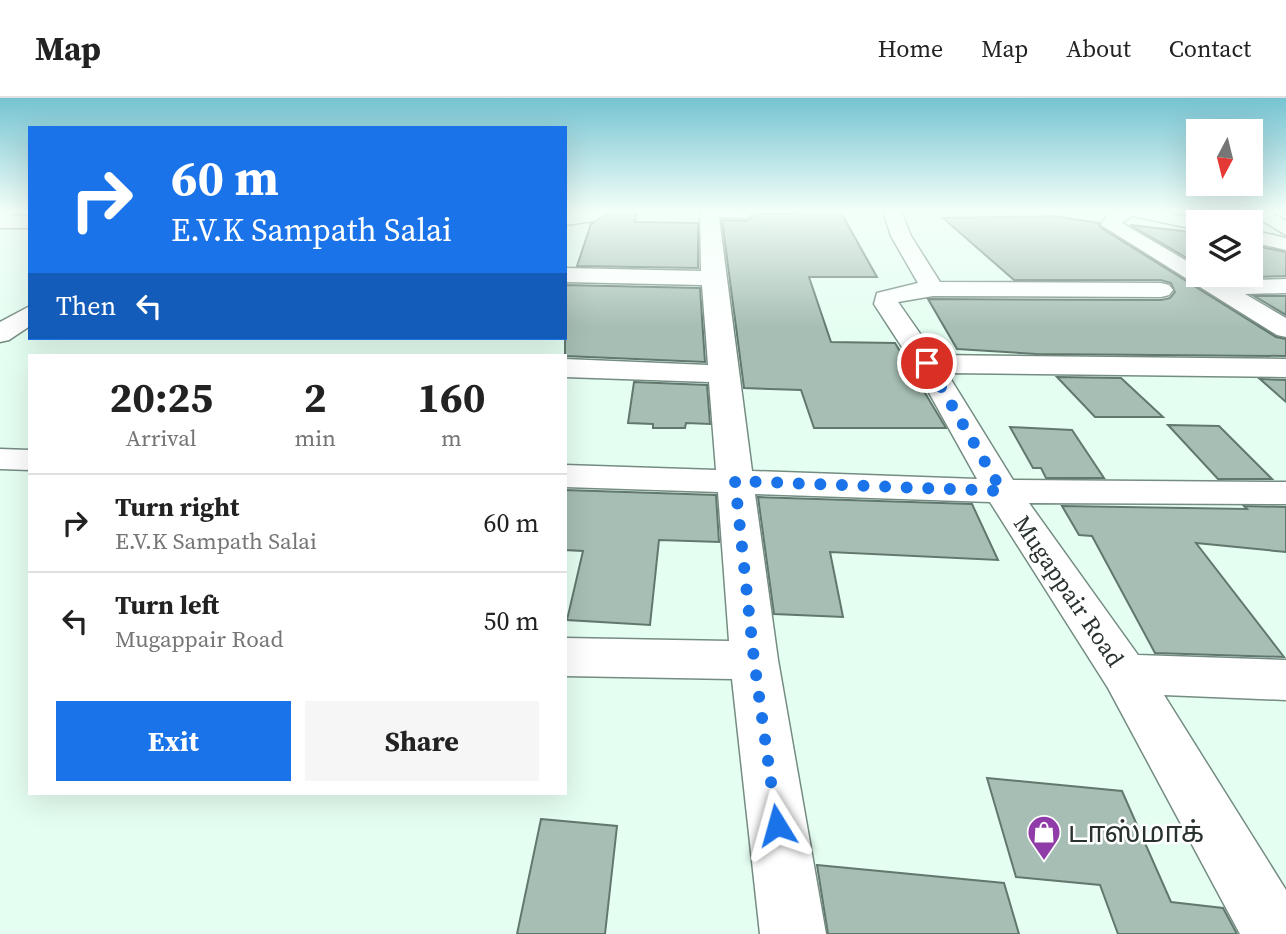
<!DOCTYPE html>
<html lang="en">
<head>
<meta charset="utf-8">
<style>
  :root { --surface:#fff; --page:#f6f6f6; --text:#222; --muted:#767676; --line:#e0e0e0; --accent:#1a73e8 }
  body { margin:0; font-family:"Source Serif 4","Noto Sans Tamil",serif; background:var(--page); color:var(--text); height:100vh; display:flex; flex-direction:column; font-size:26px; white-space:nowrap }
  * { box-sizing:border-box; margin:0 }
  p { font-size:23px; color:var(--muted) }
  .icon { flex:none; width:38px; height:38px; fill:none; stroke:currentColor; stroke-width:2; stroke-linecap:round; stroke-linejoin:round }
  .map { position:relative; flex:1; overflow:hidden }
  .drawer { position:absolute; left:28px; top:256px; width:539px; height:441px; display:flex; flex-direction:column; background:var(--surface); border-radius:0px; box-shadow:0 7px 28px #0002 }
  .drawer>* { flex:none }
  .top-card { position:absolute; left:28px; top:28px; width:539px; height:214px; border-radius:0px; box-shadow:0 7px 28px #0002; background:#1a73e8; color:#fff; overflow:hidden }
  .needle { width:46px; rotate:187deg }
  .tools { position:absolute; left:1186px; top:21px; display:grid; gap:14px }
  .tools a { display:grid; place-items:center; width:77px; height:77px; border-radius:0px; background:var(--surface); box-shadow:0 7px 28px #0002; font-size:35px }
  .pin { position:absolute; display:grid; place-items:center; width:60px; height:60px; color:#fff; margin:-30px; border:4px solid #fff; border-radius:50%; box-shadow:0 2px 7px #0007 }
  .me { position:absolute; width:77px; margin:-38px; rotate:352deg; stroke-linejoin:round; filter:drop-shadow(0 0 5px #0008) }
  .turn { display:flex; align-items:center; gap:24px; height:147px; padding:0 28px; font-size:32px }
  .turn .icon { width:91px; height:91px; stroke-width:2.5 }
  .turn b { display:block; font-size:49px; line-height:60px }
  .then { display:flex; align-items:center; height:66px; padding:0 28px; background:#0003; gap:14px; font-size:26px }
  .eta { display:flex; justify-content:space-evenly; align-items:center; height:119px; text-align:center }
  .eta b { font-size:42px; font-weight:700; line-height:49px }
  .button { display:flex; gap:14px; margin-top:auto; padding:14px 28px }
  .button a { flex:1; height:80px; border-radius:0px; background:var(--accent); color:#fff; font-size:28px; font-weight:700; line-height:80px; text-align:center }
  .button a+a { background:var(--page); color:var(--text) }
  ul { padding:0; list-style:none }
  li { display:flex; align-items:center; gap:21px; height:98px; padding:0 28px; border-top:2px solid var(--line) }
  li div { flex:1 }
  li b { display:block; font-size:26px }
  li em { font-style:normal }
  header { display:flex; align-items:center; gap:42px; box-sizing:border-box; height:98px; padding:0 35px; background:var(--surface); border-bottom:2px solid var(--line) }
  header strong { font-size:33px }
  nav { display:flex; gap:38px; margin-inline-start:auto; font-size:24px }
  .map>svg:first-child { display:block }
  .building { fill:#a6beb3; stroke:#62786e; stroke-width:2 }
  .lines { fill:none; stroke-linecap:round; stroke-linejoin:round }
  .street-casing { stroke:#758c82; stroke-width:3 }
  .secondary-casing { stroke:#758c82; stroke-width:3 }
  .street { fill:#fff; fill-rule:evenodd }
  .secondary { fill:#fff; fill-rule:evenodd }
  .route { stroke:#1a73e8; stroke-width:12; stroke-dasharray:0 21.6 }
  .labels { text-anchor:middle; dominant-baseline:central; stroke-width:5; stroke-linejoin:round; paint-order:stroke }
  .street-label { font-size:24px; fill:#29322e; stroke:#fff }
  .near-poi-label { font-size:28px; fill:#29322e; stroke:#fff; text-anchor:start }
</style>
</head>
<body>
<header>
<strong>Map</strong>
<nav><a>Home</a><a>Map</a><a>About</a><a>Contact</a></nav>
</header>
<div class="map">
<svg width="1286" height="836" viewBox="0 0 1286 836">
  <rect width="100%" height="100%" fill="#e5fef2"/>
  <g class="building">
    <path d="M610 113H637L635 124 698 125V170L577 168 591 126Z"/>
    <path d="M793 113H840L877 179H809L831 244 895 245 946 330H814L801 292 744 290 722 122 746 123 757 116H792Z"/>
    <path d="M1054 118 1099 125 1100 129 1276 239 1286 241V258L1036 256 957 251 928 201 1161 202 1170 200 1175 194 1171 185 1161 182H1014L943 120Z"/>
    <path d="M1130 127 1199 135V167Z"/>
    <path d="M1251 147 1286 154V178L1223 180 1216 177H1251Z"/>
    <path d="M565 187 700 190 705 264 565 258Z"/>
    <path d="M1254 198H1286V217Z"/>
    <path d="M1057 279 1121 280 1163 319H1095Z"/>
    <path d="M1260 281 1286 282V304Z"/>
    <path d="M634 284 707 287 710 326 686 325 685 330H653V326L628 325Z"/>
    <path d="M1168 327 1219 328 1272 381H1218Z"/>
    <path d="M1010 329 1072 332 1104 380H1046L1041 370H1033Z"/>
    <path d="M565 392 716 397 719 444 659 442 650 527 567 522 583 453 565 452Z"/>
    <path d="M758 399 972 406 998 462 830 454 843 519 774 516Z"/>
    <path d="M1062 408 1247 411 1244 408 1286 409V454L1196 445 1284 559 1155 555 1092 438 1079 437Z"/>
    <path d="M987 680 1122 693 1171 804 1223 810 1237 836H1118L1100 787 1016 779Z"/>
    <path d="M541 721 617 728 605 836H517Z"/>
    <path d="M817 767 1004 785 1019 836H828Z"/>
  </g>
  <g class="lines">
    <defs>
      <g id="street">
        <path d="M585 113H608L594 123 565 127V115Z"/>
        <path d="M700 113 755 114 746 120 719 119 752 373 977 381 913 266 874 206 877 195 918 185 891 138 883 113H901L911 138 940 184 1161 185 1169 187 1173 192 1169 197 1161 199 933 198 898 204 935 257 1286 261V279L947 275 1013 382 1286 384V406L1029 405 1138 557 1286 562V602L1164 597 1286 792V836H1240L1108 590 990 404 755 396 778 562 826 836H760L732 581 565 578V540L729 543 718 394 565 389V367L716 372 709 284 565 279V261L708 267 702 187 565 184V170L701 173Z"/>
        <path d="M1138 113 1122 125 1199 170V177H1211L1222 183 1286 181V195L1245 196 1286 220V239L1277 237 1101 127 1109 114Z"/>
        <path d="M1246 113H1268L1286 123V137Z"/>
        <rect x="0" y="118" width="30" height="12"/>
        <path d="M30 208V228L9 242 0 244V224Z"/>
        <path d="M0 351 30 352V372L0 371Z"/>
      </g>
      <g id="secondary">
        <path d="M0 113H20L0 125Z"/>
        <path d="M1126 113H1162L1208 124H1199V132L1128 117Z"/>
        <path d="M1251 132 1286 140V152L1251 144Z"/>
      </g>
    </defs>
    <use href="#street" class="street-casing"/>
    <use href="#secondary" class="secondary-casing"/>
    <use href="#street" class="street"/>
    <use href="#secondary" class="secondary"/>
  </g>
  <linearGradient id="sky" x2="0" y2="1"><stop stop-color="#75c3d1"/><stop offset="0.49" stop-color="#f3fff9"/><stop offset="1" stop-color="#f3fff9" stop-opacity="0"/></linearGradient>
  <rect width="1286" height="230" fill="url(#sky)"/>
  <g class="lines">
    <path class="route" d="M777 727 754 562 735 383 1002 393 927 265"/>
  </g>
  <defs>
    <symbol id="shop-pin" viewBox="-11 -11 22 30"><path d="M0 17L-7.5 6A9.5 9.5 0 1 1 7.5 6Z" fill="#8f3ba8" stroke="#fff"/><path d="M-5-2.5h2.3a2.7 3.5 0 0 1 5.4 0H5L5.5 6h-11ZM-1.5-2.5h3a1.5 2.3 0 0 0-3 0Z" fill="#fff"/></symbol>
  </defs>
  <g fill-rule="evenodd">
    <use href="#shop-pin" x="1025" y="715" width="38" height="52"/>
  </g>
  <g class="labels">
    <g class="street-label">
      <text transform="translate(1069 493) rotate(56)">Mugappair Road</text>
    </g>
    <g class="near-poi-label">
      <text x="1068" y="734">டாஸ்மாக்</text>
    </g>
  </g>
</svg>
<div class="tools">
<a><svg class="needle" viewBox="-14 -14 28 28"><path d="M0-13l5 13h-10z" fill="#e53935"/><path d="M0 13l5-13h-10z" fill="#767676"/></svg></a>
<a><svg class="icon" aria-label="layers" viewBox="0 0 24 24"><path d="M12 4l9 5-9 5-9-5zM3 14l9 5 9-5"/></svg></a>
</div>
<div class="pin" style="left:927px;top:265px;background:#d93025"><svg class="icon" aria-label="arrive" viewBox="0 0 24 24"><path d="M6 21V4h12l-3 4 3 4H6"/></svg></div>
<svg class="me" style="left:777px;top:727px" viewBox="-20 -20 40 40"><path d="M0-17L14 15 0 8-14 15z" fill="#1a73e8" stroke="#fff" stroke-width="4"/></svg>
<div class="top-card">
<div class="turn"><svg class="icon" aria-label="right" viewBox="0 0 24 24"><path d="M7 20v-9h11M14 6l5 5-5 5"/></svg><div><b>60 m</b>E.V.K Sampath Salai</div></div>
<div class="then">Then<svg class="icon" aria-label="left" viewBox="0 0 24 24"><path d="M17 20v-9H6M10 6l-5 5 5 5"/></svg></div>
</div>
<section class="drawer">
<div class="eta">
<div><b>20:25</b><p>Arrival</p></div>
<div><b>2</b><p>min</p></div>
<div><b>160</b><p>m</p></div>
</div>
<ul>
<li><svg class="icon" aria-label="right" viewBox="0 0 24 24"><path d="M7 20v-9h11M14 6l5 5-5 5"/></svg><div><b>Turn right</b><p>E.V.K Sampath Salai</p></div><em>60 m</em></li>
<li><svg class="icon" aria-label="left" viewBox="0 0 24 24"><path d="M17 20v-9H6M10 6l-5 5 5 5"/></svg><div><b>Turn left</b><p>Mugappair Road</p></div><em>50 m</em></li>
</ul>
<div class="button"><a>Exit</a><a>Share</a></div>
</section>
</div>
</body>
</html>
